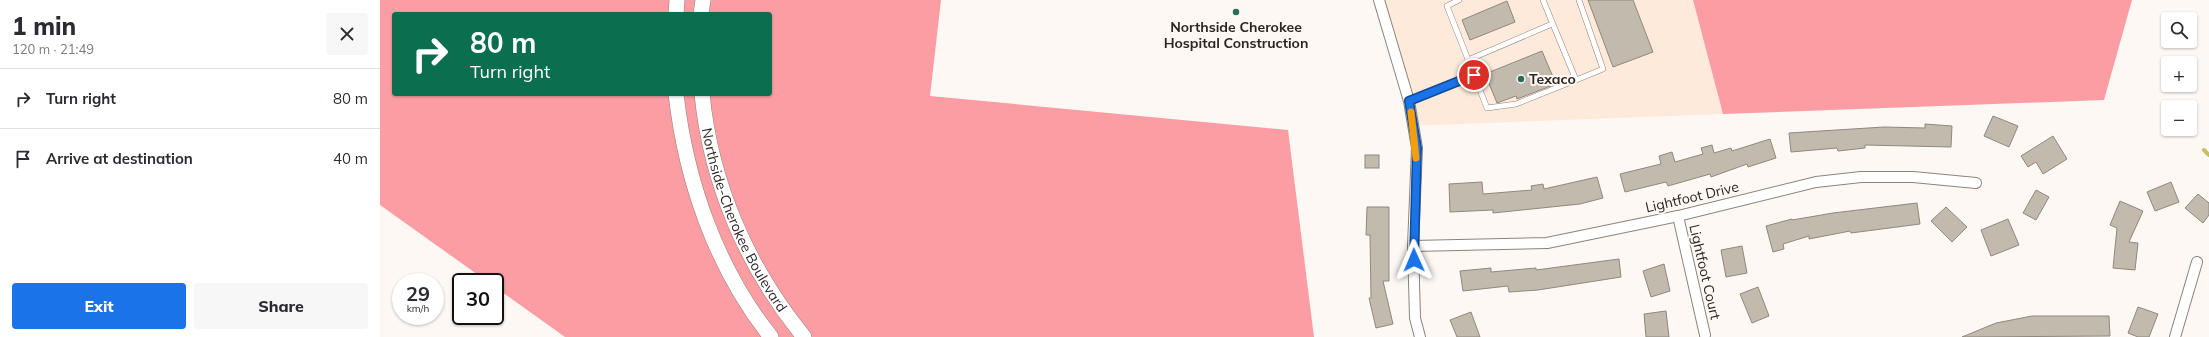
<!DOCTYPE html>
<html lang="en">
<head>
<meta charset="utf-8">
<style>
  :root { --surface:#fff; --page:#f7f7f7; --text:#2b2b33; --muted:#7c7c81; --line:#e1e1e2; --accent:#1a73e8 }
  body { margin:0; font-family:Mulish,sans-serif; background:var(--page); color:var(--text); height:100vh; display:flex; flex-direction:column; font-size:15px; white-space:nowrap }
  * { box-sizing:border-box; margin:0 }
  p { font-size:13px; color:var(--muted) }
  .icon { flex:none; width:22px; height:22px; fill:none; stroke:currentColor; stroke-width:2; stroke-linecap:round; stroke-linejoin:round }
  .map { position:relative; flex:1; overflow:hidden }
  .drawer { display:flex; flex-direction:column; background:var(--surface); width:380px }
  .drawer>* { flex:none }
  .top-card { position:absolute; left:12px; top:12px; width:380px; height:84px; border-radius:4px; box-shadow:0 1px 3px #0004; background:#0b6e4f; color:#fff; overflow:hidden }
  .controls { position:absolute; left:1781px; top:12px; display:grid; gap:8px }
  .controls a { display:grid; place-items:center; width:36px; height:36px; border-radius:4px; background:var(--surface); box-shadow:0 1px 3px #0004; font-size:20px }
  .speed { position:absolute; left:12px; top:273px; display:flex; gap:8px; font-size:20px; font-weight:700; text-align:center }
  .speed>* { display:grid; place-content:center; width:52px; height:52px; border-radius:50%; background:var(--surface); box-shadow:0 1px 3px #0004; line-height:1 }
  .speed small { font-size:10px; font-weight:400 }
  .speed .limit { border:2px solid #111; border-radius:6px; background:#fff; color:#111 }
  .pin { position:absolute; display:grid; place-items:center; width:34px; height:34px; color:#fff; margin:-17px; border:2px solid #fff; border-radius:50%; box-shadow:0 1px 4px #0007 }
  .me { position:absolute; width:44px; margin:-22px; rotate:359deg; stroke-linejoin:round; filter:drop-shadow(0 0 3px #0008) }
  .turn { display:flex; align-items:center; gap:14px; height:84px; padding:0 12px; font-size:18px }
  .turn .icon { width:52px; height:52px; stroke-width:2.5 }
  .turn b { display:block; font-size:28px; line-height:34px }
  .round { display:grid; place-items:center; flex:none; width:42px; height:42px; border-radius:4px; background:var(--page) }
  .summary { display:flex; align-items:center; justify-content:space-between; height:68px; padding:0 12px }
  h1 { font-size:24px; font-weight:800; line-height:30px }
  .cta { display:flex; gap:8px; margin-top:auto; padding:8px 12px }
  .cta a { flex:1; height:46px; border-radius:4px; background:var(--accent); color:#fff; font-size:16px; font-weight:800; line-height:46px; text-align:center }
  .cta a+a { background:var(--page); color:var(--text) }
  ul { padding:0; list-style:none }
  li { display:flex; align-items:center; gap:12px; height:60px; padding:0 12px; border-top:1px solid var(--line) }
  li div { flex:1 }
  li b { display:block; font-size:15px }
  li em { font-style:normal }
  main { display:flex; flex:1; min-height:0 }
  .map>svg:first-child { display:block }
  .built { fill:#feeada }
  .forest { fill:#fb9da2; fill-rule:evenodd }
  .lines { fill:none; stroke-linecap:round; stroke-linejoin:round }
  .stream { stroke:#c5c066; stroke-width:4 }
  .building { fill:#c2baad; stroke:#8f887c }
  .lane-casing { stroke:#8f8379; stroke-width:6 }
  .street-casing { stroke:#8f8379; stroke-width:12 }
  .secondary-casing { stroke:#8f8379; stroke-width:16 }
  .lane { stroke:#fff; stroke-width:5 }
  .street { stroke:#fff; stroke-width:10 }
  .secondary { stroke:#fff; stroke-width:15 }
  .route-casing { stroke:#114b97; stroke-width:10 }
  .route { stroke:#1a73e8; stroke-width:7 }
  .slow { stroke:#f59e0b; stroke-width:7 }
  .poi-dot { fill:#2c6c5a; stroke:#fdf8f4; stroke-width:1.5 }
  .labels { text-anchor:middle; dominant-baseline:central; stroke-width:4; stroke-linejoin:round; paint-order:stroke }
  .poi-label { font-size:14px; font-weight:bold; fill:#2b2622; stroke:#fdf8f4 }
  .street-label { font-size:14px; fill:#2b2622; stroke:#fdf8f4 }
</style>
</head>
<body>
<main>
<section class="drawer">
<div class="summary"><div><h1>1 min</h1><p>120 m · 21:49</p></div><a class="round"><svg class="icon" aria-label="close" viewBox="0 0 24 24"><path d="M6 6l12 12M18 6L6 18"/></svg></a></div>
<ul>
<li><svg class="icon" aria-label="right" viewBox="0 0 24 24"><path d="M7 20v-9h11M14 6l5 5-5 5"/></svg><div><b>Turn right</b></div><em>80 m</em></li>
<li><svg class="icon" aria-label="arrive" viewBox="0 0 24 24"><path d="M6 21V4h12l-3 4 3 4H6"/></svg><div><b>Arrive at destination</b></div><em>40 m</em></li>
</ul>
<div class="cta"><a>Exit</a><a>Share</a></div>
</section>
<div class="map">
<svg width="1829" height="337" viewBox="0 0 1829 337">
  <rect width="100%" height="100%" fill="#fdf8f4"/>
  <path class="built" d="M1000 0H1313L1343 114 1028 126Z"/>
  <g class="forest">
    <path d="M0 0H561L550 96 908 130 934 337H185L115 287V282H108L0 205ZM14 14H390V94H14Z"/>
    <path d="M1313 0H1752L1724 100 1343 114Z"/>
  </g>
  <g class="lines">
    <path class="stream" d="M1824 150 1829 155"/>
  </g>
  <g class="building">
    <path d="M1208 0H1253L1273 52 1233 67Z"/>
    <path d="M1127 1 1135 22 1090 40 1082 20Z"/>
    <path d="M1162 51 1176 84 1137 99 1136 96 1117 103 1105 74Z"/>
    <path d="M1613 116 1638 126 1629 147 1604 136Z"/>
    <path d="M1545 124 1572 126 1571 147 1485 145V148L1458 151 1457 148 1411 152 1409 133 1504 127 1545 128Z"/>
    <path d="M1673 136 1687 159 1663 174 1656 162 1648 167 1641 156Z"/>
    <path d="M1390 139 1396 158 1368 167 1367 164 1331 177 1330 174 1288 186 1286 182 1245 192 1240 174 1281 164 1279 156 1292 152 1295 162 1323 154 1321 148 1332 145 1334 153 1351 148 1352 151Z"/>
    <rect x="985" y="155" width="14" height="13"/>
    <path d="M1217 177 1223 198 1200 204 1113 213V210L1070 212 1069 184 1102 182 1103 194 1152 190 1151 186 1163 184 1164 189Z"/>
    <path d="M1791 182 1799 202 1775 211 1767 192Z"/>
    <path d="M1656 190 1669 197 1656 220 1643 213Z"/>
    <path d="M1818 194 1829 203V215L1823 223 1805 208Z"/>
    <path d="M1740 201 1763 211 1749 242 1758 243 1755 270 1733 268 1737 228 1730 225Z"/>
    <path d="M1537 203 1540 224 1471 233 1470 231 1429 239V236L1403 244 1404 249 1393 252 1386 226 1412 219V220L1453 213Z"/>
    <path d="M987 207H1009V281H1003L1013 324 996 328 989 298H991L990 235H986Z"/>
    <path d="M1566 207 1587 227 1572 242 1551 221Z"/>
    <path d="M1628 219 1639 245 1611 256 1601 230Z"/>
    <path d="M1362 246 1367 273 1346 277 1341 250Z"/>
    <path d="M1239 259 1241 277 1158 290 1129 292 1128 286 1083 291 1080 271 1111 268V272L1156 268V270Z"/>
    <path d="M1284 264 1290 291 1271 297 1263 271Z"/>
    <path d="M1378 287 1389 316 1372 323 1360 294Z"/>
    <path d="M1758 307 1778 314 1769 337H1758L1748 333Z"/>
    <path d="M1286 311 1289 337H1266L1264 314Z"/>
    <path d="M1091 312 1100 337H1077L1070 320Z"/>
    <path d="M1652 316H1729L1730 336 1582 337 1616 323Z"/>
  </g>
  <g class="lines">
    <defs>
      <g id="lane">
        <path d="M1079 0 1067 6 1107 108 1136 104 1196 80 1163 0"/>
        <path d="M1088 60 1172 24"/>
        <path d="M1196 80 1223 69 1199 0"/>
        <path d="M1029 101 1094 75"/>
      </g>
      <g id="street">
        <path d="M999 0 1029 101 1037 148 1033 246 1035 318 1040 337"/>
        <path d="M1298 216 1325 335"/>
        <path d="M1033 246 1167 243 1298 216 1436 182 1481 177H1533L1596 183"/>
        <path d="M1795 337 1817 262"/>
      </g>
      <g id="secondary">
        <path d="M296 14 297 0"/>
        <path d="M321 14 323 0"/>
        <path d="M296 94C306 181 336 268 391 337"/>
        <path id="s1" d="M322 94C331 184 367 267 424 337"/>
      </g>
    </defs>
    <use href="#lane" class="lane-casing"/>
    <use href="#street" class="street-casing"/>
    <use href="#secondary" class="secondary-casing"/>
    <use href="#lane" class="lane"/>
    <use href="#street" class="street"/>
    <use href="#secondary" class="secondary"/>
  </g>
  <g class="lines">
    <defs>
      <path id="route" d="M1034 260 1037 148 1029 101 1094 75"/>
    </defs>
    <use href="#route" class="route-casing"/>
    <use href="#route" class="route"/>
    <path class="slow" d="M1031 112 1036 158"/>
  </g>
  <g class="poi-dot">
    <circle cx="856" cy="12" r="4"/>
    <circle cx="1141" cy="79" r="4"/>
  </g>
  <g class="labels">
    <g class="poi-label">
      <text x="856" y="27">Northside Cherokee<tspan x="856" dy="16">Hospital Construction</tspan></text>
      <text x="1149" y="79" text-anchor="start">Texaco</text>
    </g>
    <g class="street-label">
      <text transform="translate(1312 197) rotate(-13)">Lightfoot Drive</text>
      <text stroke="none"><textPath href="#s1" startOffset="134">Northside-Cherokee Boulevard</textPath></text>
      <text transform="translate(1325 272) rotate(77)">Lightfoot Court</text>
    </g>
  </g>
</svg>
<div class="controls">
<a><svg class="icon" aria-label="search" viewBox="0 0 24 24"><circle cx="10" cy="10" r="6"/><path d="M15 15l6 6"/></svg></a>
<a>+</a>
<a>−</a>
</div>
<div class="speed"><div>29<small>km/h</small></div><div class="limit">30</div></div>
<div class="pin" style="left:1094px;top:75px;background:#d93025"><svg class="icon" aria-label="arrive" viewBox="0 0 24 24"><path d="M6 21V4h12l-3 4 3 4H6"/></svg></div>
<svg class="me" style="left:1034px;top:260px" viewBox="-20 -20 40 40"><path d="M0-17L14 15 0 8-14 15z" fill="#1a73e8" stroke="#fff" stroke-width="4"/></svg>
<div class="top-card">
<div class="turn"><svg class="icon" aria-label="right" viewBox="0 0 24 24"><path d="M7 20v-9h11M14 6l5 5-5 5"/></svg><div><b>80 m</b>Turn right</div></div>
</div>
</div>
</main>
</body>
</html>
